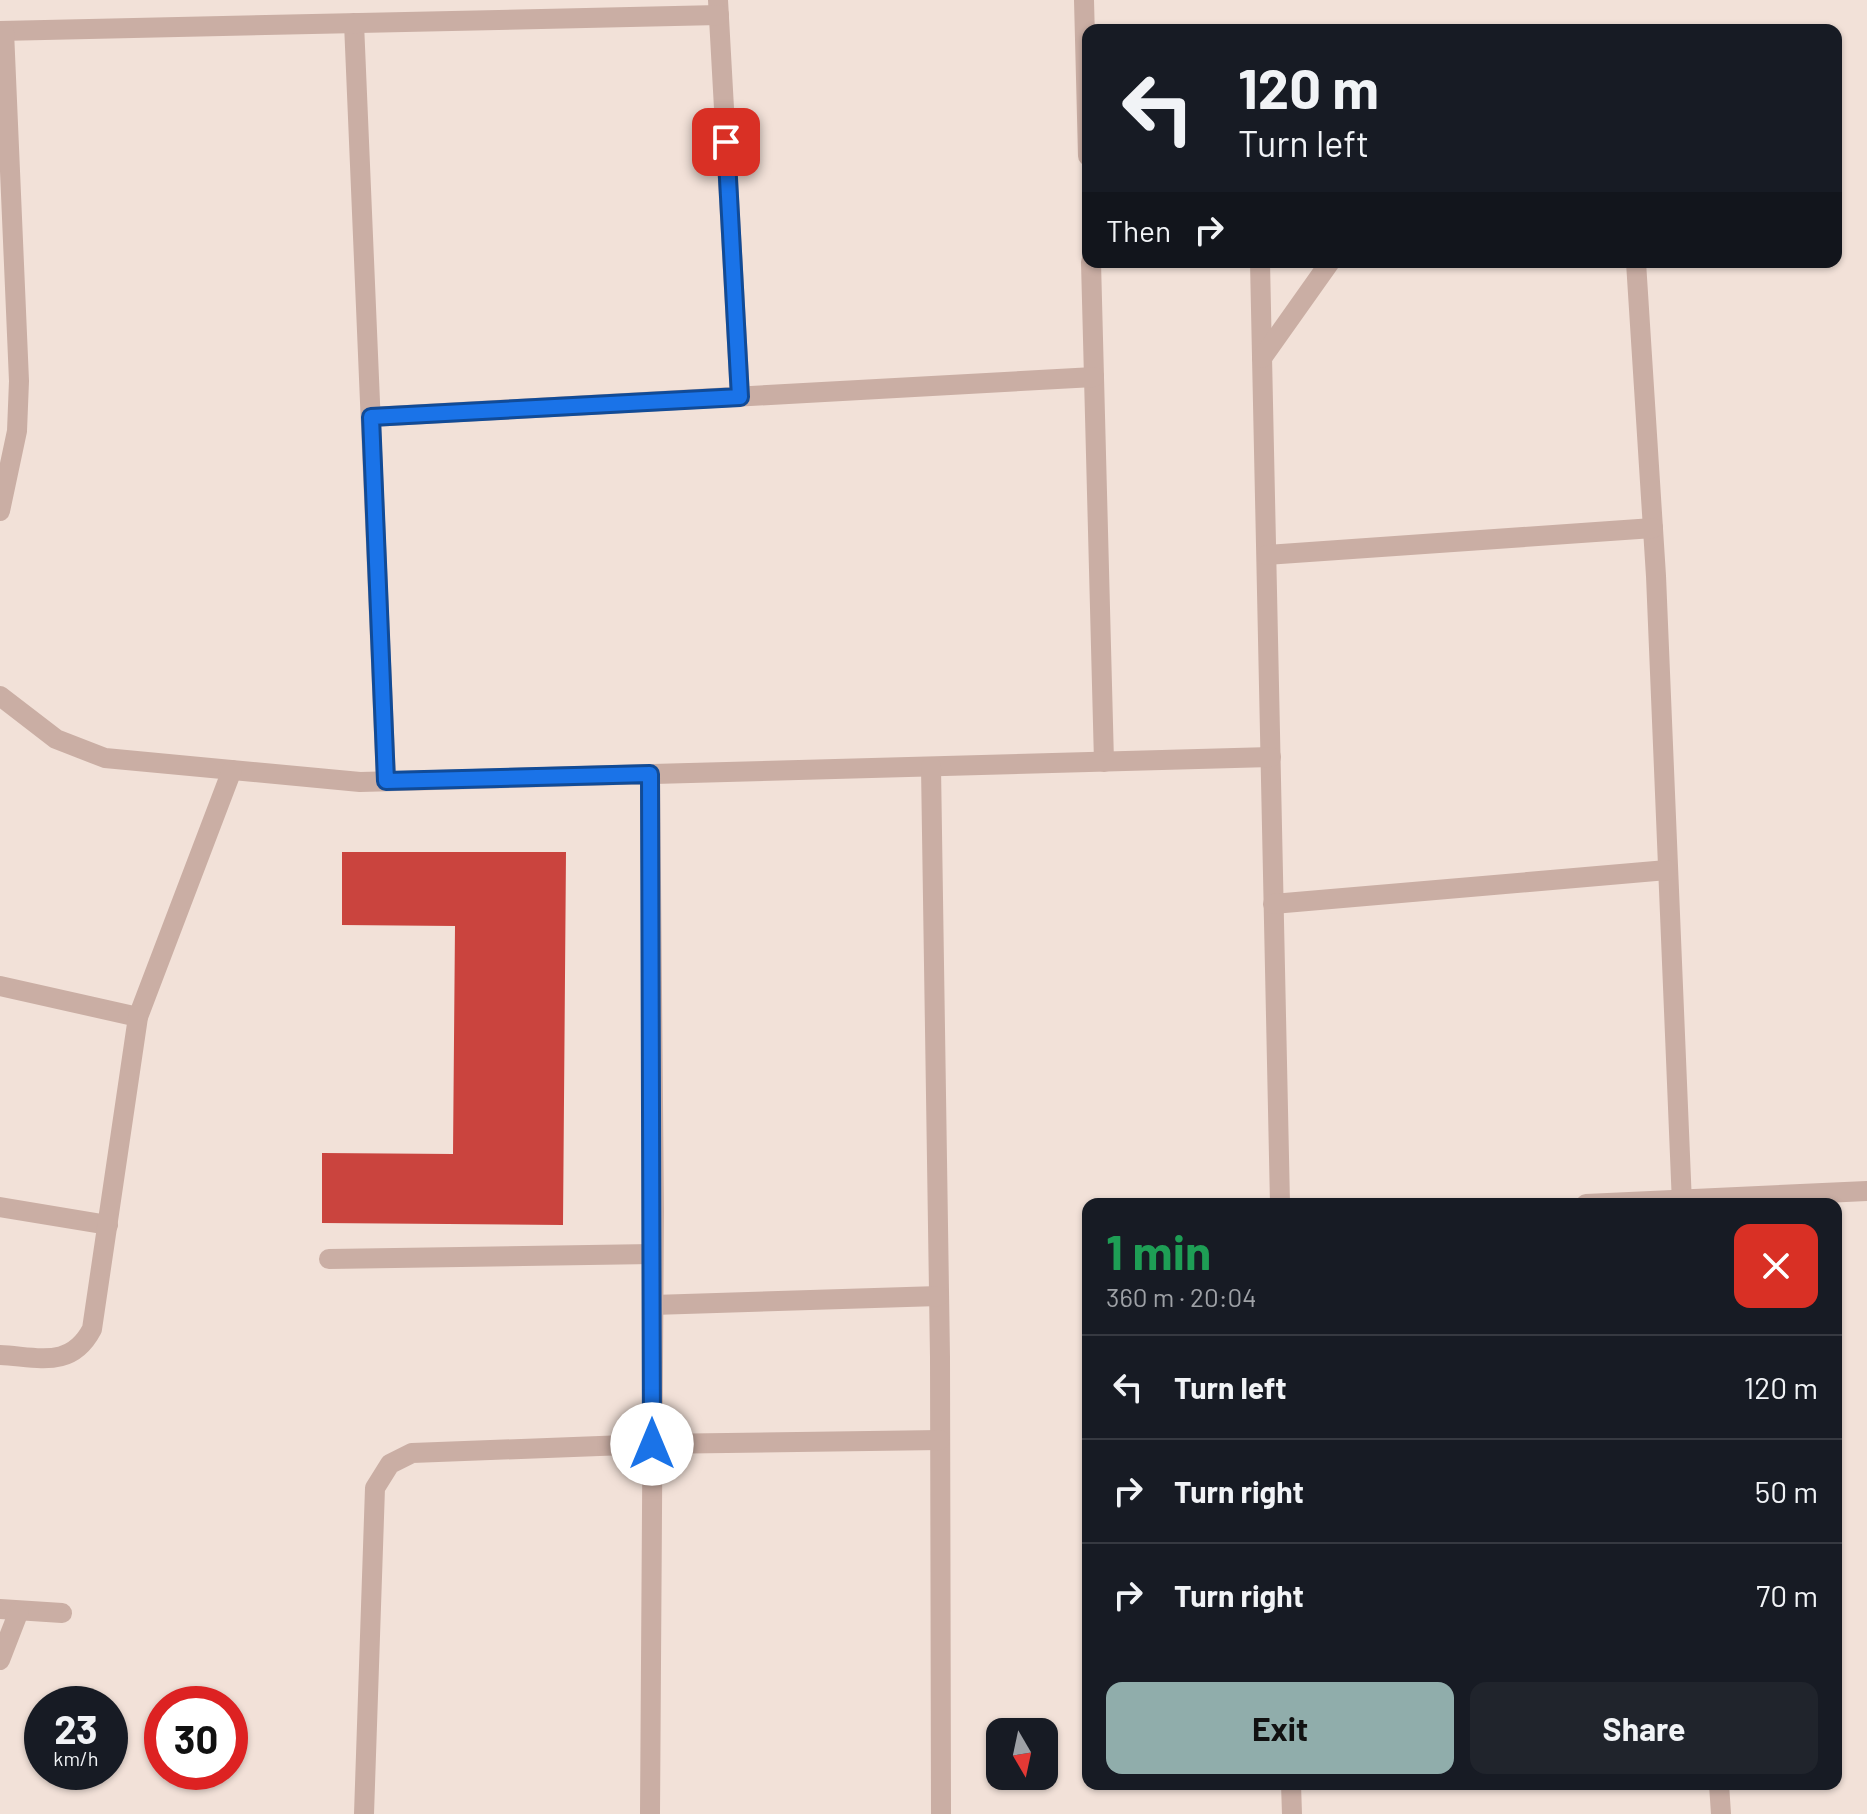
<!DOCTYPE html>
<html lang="en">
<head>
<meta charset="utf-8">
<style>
  :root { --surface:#171b24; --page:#20242c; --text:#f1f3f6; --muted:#9ea1a6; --line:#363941; --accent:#90adab }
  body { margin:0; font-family:Barlow,sans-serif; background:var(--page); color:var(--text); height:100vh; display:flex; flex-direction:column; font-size:30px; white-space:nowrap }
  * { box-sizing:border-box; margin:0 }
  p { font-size:26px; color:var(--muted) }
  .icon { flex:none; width:44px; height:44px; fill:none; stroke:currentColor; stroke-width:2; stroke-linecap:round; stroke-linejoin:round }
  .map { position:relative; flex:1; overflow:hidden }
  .drawer { position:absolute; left:1082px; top:1198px; width:760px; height:592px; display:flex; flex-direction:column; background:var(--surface); border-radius:16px; box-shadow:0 2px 6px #0004 }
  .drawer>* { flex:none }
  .hud { position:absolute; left:1082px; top:24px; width:760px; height:244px; border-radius:16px; box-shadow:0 2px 6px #0004; background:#171b24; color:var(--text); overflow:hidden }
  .needle { width:52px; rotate:171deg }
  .controls { position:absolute; left:986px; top:1718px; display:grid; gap:16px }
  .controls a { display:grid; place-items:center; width:72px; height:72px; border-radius:16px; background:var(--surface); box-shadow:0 2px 6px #0004; font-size:40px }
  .speed { position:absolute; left:24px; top:1686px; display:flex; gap:16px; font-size:40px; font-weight:700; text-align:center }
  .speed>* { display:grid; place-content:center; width:104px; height:104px; border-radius:50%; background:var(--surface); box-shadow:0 2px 6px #0004; line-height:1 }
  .speed small { font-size:20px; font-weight:400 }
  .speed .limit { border:12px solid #d22; background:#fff; color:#111 }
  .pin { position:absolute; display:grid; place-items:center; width:68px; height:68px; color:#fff; margin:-34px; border-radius:16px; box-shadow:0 4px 12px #0006 }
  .me { position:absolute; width:88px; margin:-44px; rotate:0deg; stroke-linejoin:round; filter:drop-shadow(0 0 6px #0008) }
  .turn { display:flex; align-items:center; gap:28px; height:168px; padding:0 24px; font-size:36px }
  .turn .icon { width:104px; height:104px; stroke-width:2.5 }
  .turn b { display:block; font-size:56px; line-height:68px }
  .then { display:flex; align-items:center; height:76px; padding:0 24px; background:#0003; gap:16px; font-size:30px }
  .round { display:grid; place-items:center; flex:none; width:84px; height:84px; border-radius:16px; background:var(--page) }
  .head { display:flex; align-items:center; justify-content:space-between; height:136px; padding:0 24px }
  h1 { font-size:48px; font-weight:700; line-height:60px; color:#1e9e55 }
  .button { display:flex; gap:16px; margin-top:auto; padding:16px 24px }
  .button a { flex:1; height:92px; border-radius:16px; background:var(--accent); color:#111; font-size:32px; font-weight:700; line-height:92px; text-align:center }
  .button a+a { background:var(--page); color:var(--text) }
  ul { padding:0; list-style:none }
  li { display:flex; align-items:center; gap:24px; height:104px; padding:0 24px; border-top:2px solid var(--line) }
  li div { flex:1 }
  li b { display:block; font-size:30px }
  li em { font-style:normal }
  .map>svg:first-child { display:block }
  .building { fill:#ca443e }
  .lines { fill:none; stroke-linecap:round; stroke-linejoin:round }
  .service { stroke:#caaea4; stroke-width:20 }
  .minor { stroke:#caaea4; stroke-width:20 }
  .route-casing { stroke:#114b97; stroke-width:20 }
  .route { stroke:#1a73e8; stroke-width:14 }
</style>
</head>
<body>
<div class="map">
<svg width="1867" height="1814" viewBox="0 0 1867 1814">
  <rect width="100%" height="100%" fill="#f2e1d8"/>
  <path class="building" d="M342 852H566L563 1225 322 1223V1153L453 1154 455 926 342 925Z"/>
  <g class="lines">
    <path class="service" d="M329 1259 653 1254"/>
    <g class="minor">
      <path d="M718 0 740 397"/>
      <path d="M1084 0 1088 156"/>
      <path d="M354 23 386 781"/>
      <path d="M0 31 719 15"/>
      <path d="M1091 262 1104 762"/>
      <path d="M1260 262 1280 1204"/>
      <path d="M1636 262 1656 576 1682 1204"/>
      <path d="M1262 358 1330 262"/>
      <path d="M371 417 1094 377"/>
      <path d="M0 511 17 431 19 381 4 31"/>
      <path d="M1267 555 1653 528"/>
      <path d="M0 696 56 739 105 758 360 782 1271 757"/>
      <path d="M931 767 940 1357 941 1814"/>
      <path d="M1273 904 1667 870"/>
      <path d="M0 986 138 1017"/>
      <path d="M1586 1204 1867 1191"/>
      <path d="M0 1207 108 1225"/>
      <path d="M653 1305 939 1296"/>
      <path d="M0 1355C39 1357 71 1369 92 1329L138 1017 232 770"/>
      <path d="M0 1609 62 1613"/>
      <path d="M0 1660 19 1611"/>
      <path d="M1291 1784 1292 1814"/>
      <path d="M1719 1784 1721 1814"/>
      <path d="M364 1814 375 1488 390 1464 412 1453 652 1444 940 1440"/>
      <path d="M650 1814 654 1211 650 774"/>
    </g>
  </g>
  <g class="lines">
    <defs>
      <path id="route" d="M652 1444 650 774 386 781 371 417 740 397 726 142"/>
    </defs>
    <use href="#route" class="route-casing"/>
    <use href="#route" class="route"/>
  </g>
</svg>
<div class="controls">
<a><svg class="needle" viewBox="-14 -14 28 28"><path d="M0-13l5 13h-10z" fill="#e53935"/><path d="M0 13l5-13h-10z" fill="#9ea1a6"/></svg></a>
</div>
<div class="speed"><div>23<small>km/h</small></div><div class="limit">30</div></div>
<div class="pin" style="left:726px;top:142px;background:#d93025"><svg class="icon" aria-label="arrive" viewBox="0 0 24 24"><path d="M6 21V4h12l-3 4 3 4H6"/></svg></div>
<svg class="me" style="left:652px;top:1444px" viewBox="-20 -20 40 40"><circle r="19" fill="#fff"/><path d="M0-13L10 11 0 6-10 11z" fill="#1a73e8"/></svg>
<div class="hud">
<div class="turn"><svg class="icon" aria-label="left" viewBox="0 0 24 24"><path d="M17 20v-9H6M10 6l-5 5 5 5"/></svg><div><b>120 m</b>Turn left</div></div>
<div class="then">Then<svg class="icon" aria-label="right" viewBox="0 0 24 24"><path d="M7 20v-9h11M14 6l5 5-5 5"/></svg></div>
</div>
<section class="drawer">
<div class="head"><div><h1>1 min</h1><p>360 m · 20:04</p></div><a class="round" style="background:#d93025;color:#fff"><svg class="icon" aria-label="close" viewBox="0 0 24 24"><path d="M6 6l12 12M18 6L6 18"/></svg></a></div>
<ul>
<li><svg class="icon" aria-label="left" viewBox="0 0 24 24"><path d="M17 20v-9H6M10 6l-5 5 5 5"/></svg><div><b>Turn left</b></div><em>120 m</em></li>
<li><svg class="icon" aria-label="right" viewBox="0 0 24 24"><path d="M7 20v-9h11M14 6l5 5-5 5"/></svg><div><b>Turn right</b></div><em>50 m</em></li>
<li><svg class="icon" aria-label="right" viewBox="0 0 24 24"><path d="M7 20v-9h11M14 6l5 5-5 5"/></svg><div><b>Turn right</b></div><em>70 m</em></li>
</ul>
<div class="button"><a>Exit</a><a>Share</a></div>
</section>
</div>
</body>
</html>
